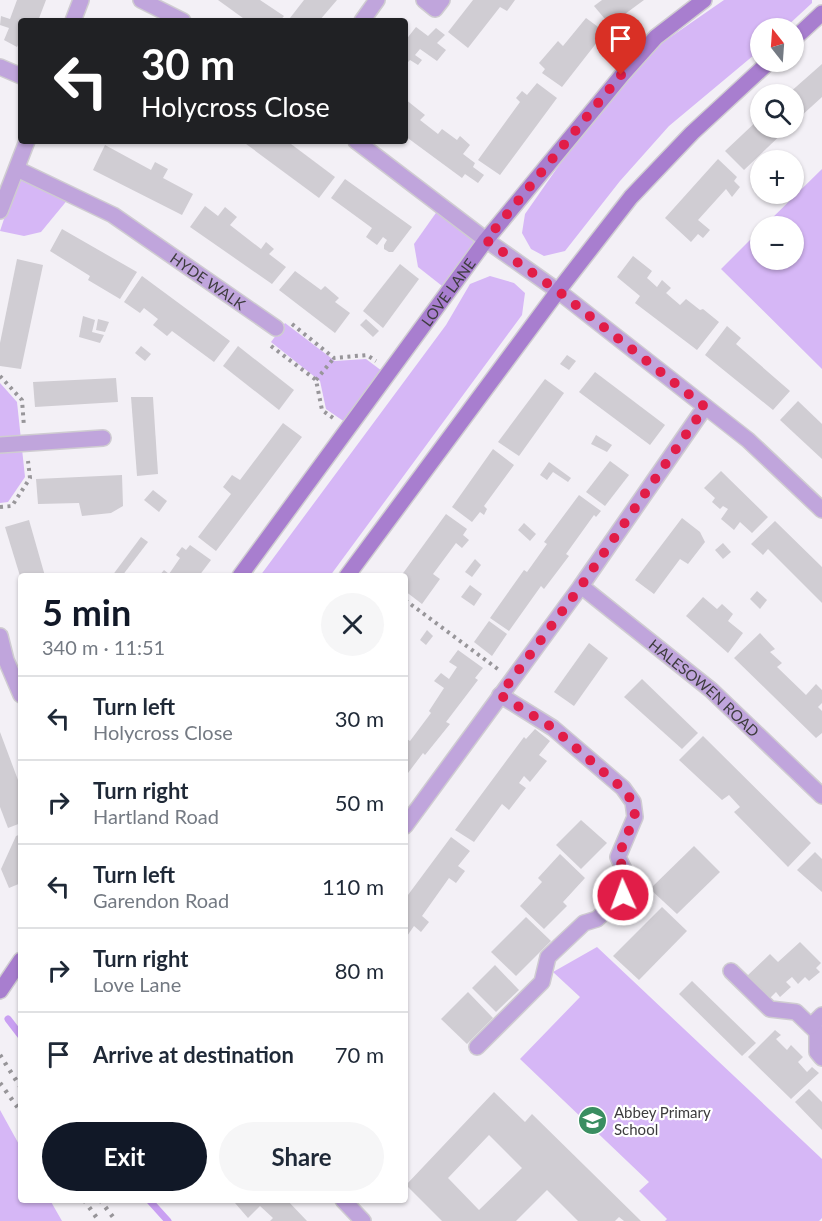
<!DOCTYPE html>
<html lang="en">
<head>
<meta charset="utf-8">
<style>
  :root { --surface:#fff; --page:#f6f6f7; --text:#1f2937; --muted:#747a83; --line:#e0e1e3; --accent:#111827 }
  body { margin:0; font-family:Lato,sans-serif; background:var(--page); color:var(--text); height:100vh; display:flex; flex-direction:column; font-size:22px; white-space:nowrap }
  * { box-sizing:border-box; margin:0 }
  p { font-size:20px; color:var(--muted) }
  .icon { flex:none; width:33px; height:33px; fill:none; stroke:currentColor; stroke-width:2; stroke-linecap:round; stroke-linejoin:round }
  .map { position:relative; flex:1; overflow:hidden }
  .sheet { position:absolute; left:18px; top:573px; width:390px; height:630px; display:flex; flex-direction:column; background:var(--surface); border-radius:6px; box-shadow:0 2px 4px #0004 }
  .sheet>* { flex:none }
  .top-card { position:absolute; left:18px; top:18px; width:390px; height:126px; border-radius:6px; box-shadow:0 2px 4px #0004; background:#202124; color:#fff; overflow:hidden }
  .needle { width:39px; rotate:343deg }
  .fabs { position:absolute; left:750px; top:18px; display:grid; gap:12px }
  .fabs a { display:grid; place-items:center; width:54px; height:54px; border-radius:50%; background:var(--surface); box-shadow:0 2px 4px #0004; font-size:30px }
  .pin { position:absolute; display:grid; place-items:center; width:51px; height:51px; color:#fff; margin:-62px -26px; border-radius:50% 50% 50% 0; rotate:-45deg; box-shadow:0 0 6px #0007 }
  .pin .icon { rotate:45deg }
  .me { position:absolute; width:66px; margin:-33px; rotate:358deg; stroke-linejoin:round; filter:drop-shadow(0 0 4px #0008) }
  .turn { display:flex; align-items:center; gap:21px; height:126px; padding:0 24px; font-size:27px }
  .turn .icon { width:78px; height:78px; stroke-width:2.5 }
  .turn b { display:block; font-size:42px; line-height:51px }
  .round { display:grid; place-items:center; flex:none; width:63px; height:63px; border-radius:32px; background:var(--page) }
  .head { display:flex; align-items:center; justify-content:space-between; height:102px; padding:0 24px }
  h1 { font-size:36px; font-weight:700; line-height:45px; color:var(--accent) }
  .cta { display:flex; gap:12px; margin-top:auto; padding:12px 24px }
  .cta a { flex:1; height:69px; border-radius:36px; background:var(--accent); color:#fff; font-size:24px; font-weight:700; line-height:69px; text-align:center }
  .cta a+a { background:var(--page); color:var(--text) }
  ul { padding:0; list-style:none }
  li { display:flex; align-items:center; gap:18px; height:84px; padding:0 24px; border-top:2px solid var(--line) }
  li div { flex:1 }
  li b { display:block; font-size:22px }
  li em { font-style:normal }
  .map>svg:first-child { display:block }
  .green { fill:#d6b7f6 }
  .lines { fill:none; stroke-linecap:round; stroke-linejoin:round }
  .stream { stroke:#c99ff2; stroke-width:7 }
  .building { fill:#d0cdd3; fill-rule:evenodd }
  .street-casing { stroke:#cfccd1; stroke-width:18 }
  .secondary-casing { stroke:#cfccd1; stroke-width:18 }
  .path { stroke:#98969a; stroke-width:4; stroke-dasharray:3 4.5; stroke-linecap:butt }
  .street { stroke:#c0a5dc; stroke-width:15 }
  .secondary { stroke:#a87ecf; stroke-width:15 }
  .rail { stroke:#979599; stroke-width:4.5; stroke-dasharray:3 6; stroke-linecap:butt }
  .route { stroke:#e11d48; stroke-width:10; stroke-dasharray:0 18 }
  .labels { text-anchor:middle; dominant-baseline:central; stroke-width:4.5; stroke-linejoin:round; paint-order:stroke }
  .street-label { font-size:15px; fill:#3d3c3e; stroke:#fff }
  .poi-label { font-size:15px; fill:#3d3c3e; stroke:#fff; text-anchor:start }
</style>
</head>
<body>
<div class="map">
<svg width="822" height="1221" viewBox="0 0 822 1221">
  <rect width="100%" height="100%" fill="#f3f0f6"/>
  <g class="green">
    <path d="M724 0H812V3L785 28H760V50L669 126 620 181 565 251 544 256 531 249 522 233 525 214 562 161 627 82 659 45Z"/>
    <path d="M822 169V369L721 269 760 230V260H794V226H764Z"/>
    <path d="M19 174 69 198 41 232 24 236 0 231Z"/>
    <path d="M438 210 487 244 451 293 418 267 414 244Z"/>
    <path d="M490 276 514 283 525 293 522 315 330 576H260L446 325 470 284Z"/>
    <path d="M285 323 335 361 366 359 390 377 352 427 326 409 320 381 271 342Z"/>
    <path d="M0 383 17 402 25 477 8 502 0 503Z"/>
    <path d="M597 947 822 1159V1218L819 1221H665L667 1219 639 1191 649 1182 520 1059 580 997 553 972Z"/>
    <path d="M0 1110 21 1148V1200H50L62 1221H0Z"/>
  </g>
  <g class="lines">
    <g class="stream">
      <path d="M8 1019 21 1036"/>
      <path d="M149 1200 168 1221"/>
    </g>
  </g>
  <g class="building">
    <path d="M17 0H46L38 21H21V39L17 47 4 40 9 28 0 25 1 16 10 19Z"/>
    <path d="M218 0H260L284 16 280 21H247Z"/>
    <path d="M304 0H337L319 21H293L290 18Z"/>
    <path d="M473 0H515L507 11 500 7 468 48 448 32Z"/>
    <path d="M602 0H644L610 25 594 6Z"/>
    <path d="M586 18 605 32 562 87 542 73 545 69 539 63 558 41 563 46Z"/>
    <path d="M416 27 428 36 436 28 445 35 437 43 446 50 437 61 420 49 415 55 422 60 418 65 410 60 405 65V41Z"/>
    <path d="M822 64V97L800 117 794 108V94H788Z"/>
    <path d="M537 83 557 98 500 175 478 160 520 102 516 98 522 91 527 95Z"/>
    <path d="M405 99 425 115 420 120 438 134 442 129 457 140 460 136 470 145 463 154 475 163 473 167 484 175 478 183 465 174 462 178 405 136Z"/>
    <path d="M760 118V128H788L744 170 725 151Z"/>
    <path d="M242 141H287L335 177 319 198Z"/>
    <path d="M105 145 151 170 155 162 168 169 163 178 193 194 182 215 93 170Z"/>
    <path d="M718 159 737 177 734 181 740 187 732 197 726 189 698 220 710 230 703 238 698 234 691 242 665 218Z"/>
    <path d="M345 179 412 227 393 252H389L384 249V245L387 240 383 237 377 245 366 237 372 228 331 198Z"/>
    <path d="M205 206 218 216 225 207 237 217 230 225 261 249 266 242 274 249 269 254 286 267 272 284 190 227Z"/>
    <path d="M62 229 137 272 120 299 88 280 90 276 50 251Z"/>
    <path d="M633 256 652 271 647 278 657 287 662 280 671 288 666 293 680 305 686 299 700 310 703 309 719 322 697 350 635 303 640 296 617 277Z"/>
    <path d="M17 259 43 265 21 369 0 366V343Z"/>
    <path d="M400 264 419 279 383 328 363 311Z"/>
    <path d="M295 271 321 290 325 286 339 298 335 302 350 313 335 333 279 290Z"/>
    <path d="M142 276 230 341 214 362 172 331 167 336 153 325 158 319 144 308 140 313 124 302Z"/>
    <path d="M83 316 95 320 92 332 104 335 100 343 79 337Z"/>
    <path d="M98 319 109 322 105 332 96 330Z"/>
    <path d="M366 319 379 331 373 337 360 325Z"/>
    <path d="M727 326 741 338 736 344 790 391 773 410 705 355Z"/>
    <path d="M141 346 151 354 145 361 135 353Z"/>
    <path d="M238 346 294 390 279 410 223 366Z"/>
    <path d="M567 355 576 361 569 370 560 364Z"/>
    <path d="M595 372 665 425 650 445 579 392Z"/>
    <path d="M116 378 118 402 35 407 33 382Z"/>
    <path d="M545 379 564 393 519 456 498 442Z"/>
    <path d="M131 397H153L158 474 137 476Z"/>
    <path d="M798 401 822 424V459L780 420Z"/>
    <path d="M283 423 302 437 216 551 198 537 231 494 223 487 232 475 240 480Z"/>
    <path d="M596 435 612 445 607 452 591 444Z"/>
    <path d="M493 449 514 465 484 506 487 509 484 515 480 512 472 522 452 507Z"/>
    <path d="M610 461 629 475 605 506 586 492Z"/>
    <path d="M549 462 571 478 568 482 553 472 547 480 540 475Z"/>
    <path d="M721 471 768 517 752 533 740 522 734 530 721 519 728 509 723 506 720 509 712 502 715 498 704 488Z"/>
    <path d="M122 475 123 506 111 513 82 516 79 503 38 504 36 479Z"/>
    <path d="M153 490 167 501 159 512 144 500Z"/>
    <path d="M579 495 601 511 596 517 594 515 566 554 569 556 544 589 541 586 509 631 490 618 524 570 527 572 547 544 544 542Z"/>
    <path d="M446 514 467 529 463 535 469 540 462 548 456 543 433 574 440 579 422 604 405 591V576H401Z"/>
    <path d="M682 518 700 532 705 542 688 564 680 559 654 594 635 580Z"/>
    <path d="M29 520 45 576H20L5 527Z"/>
    <path d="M775 521 822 567V603L768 549 763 555 751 544Z"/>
    <path d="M524 523 536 534 530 541 518 530Z"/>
    <path d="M141 537 148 542 122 576H112Z"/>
    <path d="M723 543 731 552 723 559 715 550Z"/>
    <path d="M190 545 211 560 199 576H159L164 570 169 574 180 558 176 555 182 547 186 550Z"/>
    <path d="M475 559 481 565 472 577 465 572Z"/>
    <path d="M470 585 482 594 474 606 461 597Z"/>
    <path d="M757 591 767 600 760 609 750 599Z"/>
    <path d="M703 597 717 609 722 604 733 614 728 621 743 633 728 653 686 616Z"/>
    <path d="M489 621 507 634 492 656 474 642Z"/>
    <path d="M427 630 433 636 426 645 420 640Z"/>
    <path d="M760 633 775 649 770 652 782 663 777 667 806 695 816 684 822 690V703L818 707 822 711V733L816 738 734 658Z"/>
    <path d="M589 643 608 658 574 706 554 692Z"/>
    <path d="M458 650 483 668 475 678 478 680 446 722 450 724 425 755 423 753 405 777V741L407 739 410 741 431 713 429 711 444 688 434 681 441 673 449 679 457 667 449 662Z"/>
    <path d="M642 679 698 733 682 749 624 697Z"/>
    <path d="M535 729 550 741 539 755 547 761 530 782 524 776 519 783 526 788 509 810 502 804 474 842 455 830 524 737 526 739Z"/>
    <path d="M0 732 21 788V823L8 828 0 807Z"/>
    <path d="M703 736 811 843 788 867 734 812 740 807 729 795 722 800 679 760Z"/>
    <path d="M581 820 607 843 581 869 556 845Z"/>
    <path d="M21 834V883L9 888 1 869 16 836Z"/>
    <path d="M451 837 470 851 458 866 465 871 456 883 449 878 422 916 429 922 421 932 414 926 405 939V899Z"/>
    <path d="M694 846 720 872 677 914 650 889Z"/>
    <path d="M815 852 822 859V892L797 870Z"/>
    <path d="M560 854 585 878 563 902 567 906 544 929 520 906 542 882 538 878Z"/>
    <path d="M662 907 687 931 639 980 613 956Z"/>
    <path d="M526 917 551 941 516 976 491 952Z"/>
    <path d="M800 942 821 963 816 968 820 972 809 981 805 977 798 984 792 977 786 982 791 987 780 997 776 992 769 999 747 976 770 954 778 962Z"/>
    <path d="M495 965 519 990 496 1012 472 988Z"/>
    <path d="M692 981 756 1043 742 1056 679 994Z"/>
    <path d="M468 992 493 1018 467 1044 441 1019Z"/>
    <path d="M775 1030 781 1035 776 1039 787 1050 791 1045 803 1057 798 1062 807 1072 812 1067 819 1073 791 1099 748 1057Z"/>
    <path d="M809 1089 822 1102V1130L795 1102Z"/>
    <path d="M494 1092 525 1122 532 1114 641 1221H624L619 1217 615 1221H578L547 1190 516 1221H442L406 1185ZM489 1135 522 1168 479 1210 448 1178Z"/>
    <path d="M238 1200H287L307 1221H270L273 1218 260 1206 248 1218 235 1203Z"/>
  </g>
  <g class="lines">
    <defs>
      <g id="street">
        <path d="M141 0 183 21"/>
        <path d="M424 0 435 9 442 0"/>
        <path d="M73 21 81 0"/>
        <path d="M362 21 377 0"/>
        <path d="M0 67 21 76"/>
        <path d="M356 141 486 240 558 291 748 440 822 510"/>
        <path id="s1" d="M17 169 113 215 276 328"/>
        <path d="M0 211 27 141"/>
        <path d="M0 445 103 438"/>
        <path id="s2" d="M581 586 711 690 822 796"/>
        <path d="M0 636 6 660 21 695"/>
        <path d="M405 826 581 586 705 407"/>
        <path d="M731 971 770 1009 796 1012 817 1032V1052L822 1058"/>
        <path d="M811 1026 822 1015"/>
        <path d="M477 1047 542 982 548 957 584 923 597 919 623 895 626 874 618 857 635 817 633 802 623 788 553 728 500 695"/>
        <path d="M343 1200 363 1221"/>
      </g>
      <g id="secondary">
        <path d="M794 39 822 13"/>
        <path id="s3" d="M240 576 486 240 622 75 656 37 704 0"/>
        <path d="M347 576 558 291 631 197 692 133 769 62"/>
        <path d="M0 991 21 960"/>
      </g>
    </defs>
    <use href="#street" class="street-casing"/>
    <use href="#secondary" class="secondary-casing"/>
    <g class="path">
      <path d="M292 324 334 358 367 355 376 361"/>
      <path d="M271 346 316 380 322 410 333 418"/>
      <path d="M0 376 22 400 24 427"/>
      <path d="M316 380 334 358"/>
      <path d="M0 507 12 506 30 478 28 461"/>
      <path d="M405 600 499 670"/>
    </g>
    <use href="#street" class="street"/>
    <use href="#secondary" class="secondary"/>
    <g class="rail">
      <path d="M0 1055 21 1088"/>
      <path d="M0 1083 21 1112"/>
      <path d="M84 1200 99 1221"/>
      <path d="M100 1200 116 1221"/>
    </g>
  </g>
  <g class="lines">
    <path class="route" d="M621 75 486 240 558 291 705 407 581 586 500 695 553 728 622 788 633 802 635 816 618 857 626 874 623 895"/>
  </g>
  <defs>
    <symbol id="school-disc" viewBox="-11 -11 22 22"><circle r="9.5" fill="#3a8e61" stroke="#fff"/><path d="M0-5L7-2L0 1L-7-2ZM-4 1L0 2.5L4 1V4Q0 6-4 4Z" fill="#fff"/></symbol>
  </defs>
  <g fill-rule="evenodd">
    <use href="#school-disc" x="576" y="1104" width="33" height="33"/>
  </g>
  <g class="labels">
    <g class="street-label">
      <text stroke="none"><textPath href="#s1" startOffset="222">HYDE WALK</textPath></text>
      <text stroke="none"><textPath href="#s3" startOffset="352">LOVE LANE</textPath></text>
      <text stroke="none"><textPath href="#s2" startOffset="160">HALESOWEN ROAD</textPath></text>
    </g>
    <g class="poi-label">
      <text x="614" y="1112">Abbey Primary<tspan x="614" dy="17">School</tspan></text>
    </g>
  </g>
</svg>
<div class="fabs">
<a><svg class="needle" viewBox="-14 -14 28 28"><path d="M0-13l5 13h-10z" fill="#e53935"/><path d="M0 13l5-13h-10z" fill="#747a83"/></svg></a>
<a><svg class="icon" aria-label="search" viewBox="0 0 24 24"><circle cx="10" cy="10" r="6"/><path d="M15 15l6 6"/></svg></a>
<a>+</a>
<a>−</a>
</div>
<div class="pin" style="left:621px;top:75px;background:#d93025"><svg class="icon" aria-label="arrive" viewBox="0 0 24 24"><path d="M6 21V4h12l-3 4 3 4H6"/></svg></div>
<svg class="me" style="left:623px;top:895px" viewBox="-20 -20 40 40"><circle r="17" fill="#e11d48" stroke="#fff" stroke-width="3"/><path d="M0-11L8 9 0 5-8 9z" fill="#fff"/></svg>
<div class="top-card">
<div class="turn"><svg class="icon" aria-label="left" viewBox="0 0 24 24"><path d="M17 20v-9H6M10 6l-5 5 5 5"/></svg><div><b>30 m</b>Holycross Close</div></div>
</div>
<section class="sheet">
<div class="head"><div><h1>5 min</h1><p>340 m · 11:51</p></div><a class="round"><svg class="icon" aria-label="close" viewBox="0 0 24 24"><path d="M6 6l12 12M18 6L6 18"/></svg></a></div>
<ul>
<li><svg class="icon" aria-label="left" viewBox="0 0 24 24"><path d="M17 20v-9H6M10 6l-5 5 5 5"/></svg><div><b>Turn left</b><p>Holycross Close</p></div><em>30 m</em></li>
<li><svg class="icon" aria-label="right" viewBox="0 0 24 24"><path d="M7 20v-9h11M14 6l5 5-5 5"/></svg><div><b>Turn right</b><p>Hartland Road</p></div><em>50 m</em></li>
<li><svg class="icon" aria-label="left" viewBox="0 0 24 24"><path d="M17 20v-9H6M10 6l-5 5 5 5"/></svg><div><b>Turn left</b><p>Garendon Road</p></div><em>110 m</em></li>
<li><svg class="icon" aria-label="right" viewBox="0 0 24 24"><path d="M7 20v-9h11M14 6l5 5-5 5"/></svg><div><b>Turn right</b><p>Love Lane</p></div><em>80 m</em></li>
<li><svg class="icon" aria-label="arrive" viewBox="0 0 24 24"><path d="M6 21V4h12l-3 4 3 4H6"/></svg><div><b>Arrive at destination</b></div><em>70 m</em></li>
</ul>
<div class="cta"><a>Exit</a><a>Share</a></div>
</section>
</div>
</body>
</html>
